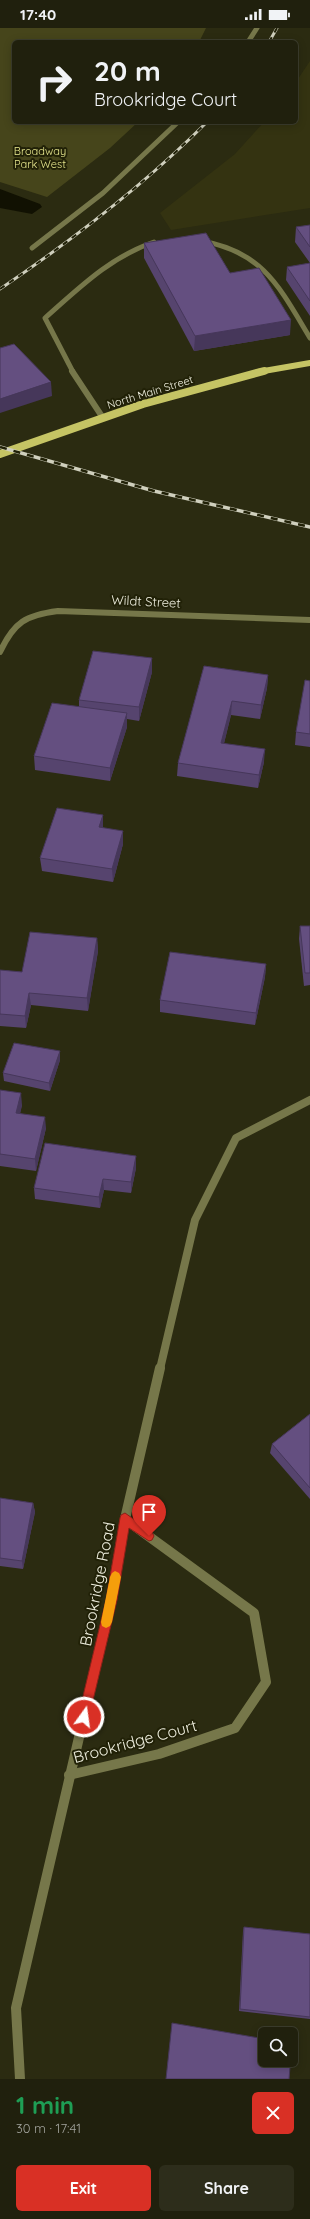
<!DOCTYPE html>
<html lang="en">
<head>
<meta charset="utf-8">
<style>
  :root { --surface:#20200d; --page:#2d2d1b; --text:#f1f3f6; --muted:#a2a39d; --line:#3d3e2e; --accent:#d93025 }
  body { margin:0; font-family:Quicksand,sans-serif; background:var(--page); color:var(--text); height:100vh; display:flex; flex-direction:column; font-size:15px; white-space:nowrap }
  * { box-sizing:border-box; margin:0 }
  p { font-size:13px; color:var(--muted) }
  .icon { flex:none; width:22px; height:22px; fill:none; stroke:currentColor; stroke-width:2; stroke-linecap:round; stroke-linejoin:round }
  .map { position:relative; height:2051px; overflow:hidden }
  .drawer { display:flex; flex-direction:column; background:var(--surface); flex:1 }
  .drawer>* { flex:none }
  .banner { position:absolute; left:12px; top:12px; width:286px; height:84px; border-radius:6px; box-shadow:0 2px 10px #0003,0 0 0 1px var(--line); background:#20200d; color:var(--text); overflow:hidden }
  .buttons { position:absolute; left:258px; top:1999px; display:grid; gap:8px }
  .buttons a { display:grid; place-items:center; width:40px; height:40px; border-radius:6px; background:var(--surface); box-shadow:0 2px 10px #0003,0 0 0 1px var(--line); font-size:20px }
  .pin { position:absolute; display:grid; place-items:center; width:34px; height:34px; color:#fff; margin:-41px -17px; border-radius:50% 50% 50% 0; rotate:-45deg; box-shadow:0 0 4px #0007 }
  .pin .icon { rotate:45deg }
  .me { position:absolute; width:44px; margin:-22px; rotate:14deg; stroke-linejoin:round; filter:drop-shadow(0 0 3px #0008) }
  .turn { display:flex; align-items:center; gap:14px; height:84px; padding:0 16px; font-size:18px }
  .turn .icon { width:52px; height:52px; stroke-width:2.5 }
  .turn b { display:block; font-size:28px; line-height:34px }
  .round { display:grid; place-items:center; flex:none; width:42px; height:42px; border-radius:6px; background:var(--page) }
  .overview { display:flex; align-items:center; justify-content:space-between; height:68px; padding:0 16px }
  h1 { font-size:24px; font-weight:800; line-height:30px; color:#1e9e55 }
  .primary-button { display:flex; gap:8px; margin-top:auto; padding:8px 16px }
  .primary-button a { flex:1; height:46px; border-radius:6px; background:var(--accent); color:#fff; font-size:16px; font-weight:800; line-height:46px; text-align:center }
  .primary-button a+a { background:var(--page); color:var(--text) }
  .status { display:flex; justify-content:space-between; align-items:center; height:28px; padding:0 20px; background:var(--surface); direction:ltr }
  .status svg { height:11px; fill:currentColor }
  .map>svg:first-child { display:block }
  .built { fill:#343311 }
  .green { fill:#46451b }
  .water { fill:#111102 }
  .lines { fill:none; stroke-linecap:round; stroke-linejoin:round }
  .service-far1 { stroke:#76774a; stroke-width:5 }
  .service { stroke:#76774a; stroke-width:6 }
  .minor-far2 { stroke:#76774a; stroke-width:6 }
  .minor-far1 { stroke:#76774a; stroke-width:8 }
  .minor { stroke:#76774a; stroke-width:10 }
  .primary-far1 { stroke:#c5c464; stroke-width:6 }
  .primary { stroke:#c5c464; stroke-width:8 }
  .rail-far1-casing { stroke:#cfcfbd; stroke-width:3 }
  .rail-casing { stroke:#cfcfbd; stroke-width:3.5 }
  .rail-far1 { stroke:#212107; stroke-width:2; stroke-dasharray:5.5; stroke-linecap:butt }
  .rail { stroke:#212107; stroke-width:2.5; stroke-dasharray:7; stroke-linecap:butt }
  .wall { fill:#56446e }
  .shaded-wall { fill:#46375a }
  .building { fill:#644f80; stroke:#46375a }
  .route { fill:#d93025; stroke:#8d1f18 }
  .slow { fill:#f59e0b }
  .labels { text-anchor:middle; dominant-baseline:central; stroke-width:4; stroke-linejoin:round; paint-order:stroke }
  .far-park-label { font-size:11px; fill:#e7e78e; stroke:#212107 }
  .far-street-label { font-size:11px; fill:#efefdf; stroke:#212107 }
  .street-label { font-size:13px; fill:#efefdf; stroke:#212107 }
  .near-street-label { font-size:16px; fill:#efefdf; stroke:#212107 }
</style>
</head>
<body>
<div class="status"><b>17:40</b><svg viewBox="0 0 49 12"><path d="M0 12V9h3v3zM5 12V6h3v6zM10 12V3h3v9zM15 12V0h3v12zM26 1h20v11H26zM47 4h2v5h-2z"/></svg></div>
<div class="map">
<svg width="310" height="2051" viewBox="0 0 310 2051">
  <rect width="100%" height="100%" fill="#2b2b11"/>
  <path class="built" d="M310 33V180L171 202 160 185 235 126 264 94H296V54Z"/>
  <path class="green" d="M0 0H206L199 14H14V94H138L110 120 47 169 0 154Z"/>
  <path class="water" d="M0 161 40 176 42 179 32 186 0 180Z"/>
  <g class="lines">
    <g class="service-far1">
      <path d="M248 14 257 0"/>
      <path d="M201 213C263 223 280 260 310 310"/>
      <path d="M32 220 103 165 178 94"/>
      <path d="M73 344 45 290C79 260 110 229 154 214"/>
    </g>
    <path class="service" d="M72 343 103 390"/>
    <path class="minor-far2" d="M0 624C14 594 26 587 58 583L310 592"/>
    <path class="minor-far1" d="M160 1341 195 1192 236 1110 310 1072"/>
    <g class="minor">
      <path d="M69 1747 159 1726 235 1700 266 1654 254 1585 125 1491"/>
      <path d="M20 2051 16 1980 111 1572 125 1491 160 1340"/>
    </g>
    <path class="primary-far1" d="M258 344 310 335"/>
    <path class="primary" d="M0 426 143 376 264 343"/>
    <defs>
      <g id="rail-far1">
        <path d="M269 14 277 0"/>
        <path d="M0 261C74 211 144 157 207 94"/>
      </g>
      <path id="rail" d="M0 419 154 463 310 499"/>
    </defs>
    <use href="#rail-far1" class="rail-far1-casing"/>
    <use href="#rail" class="rail-casing"/>
    <use href="#rail-far1" class="rail-far1"/>
    <use href="#rail" class="rail"/>
  </g>
  <g class="wall">
    <path d="M310 197V288L286 252 287 239 310 235 295 214 296 199Z"/>
    <path d="M144 215 230 245 290 307 194 323 144 230Z"/>
    <path d="M204 638 268 647 267 660 260 691 231 687 224 715 264 734 258 760 177 748 178 735Z"/>
    <path d="M152 644 139 693 127 691V699L110 753 35 742 34 728 79 678V672Z"/>
    <path d="M310 653V719L295 717 296 704Z"/>
    <path d="M103 800 123 803V816L113 854 42 843 40 830Z"/>
    <path d="M300 898H310V957L304 958 299 911Z"/>
    <path d="M97 910 98 923 88 983 31 977 26 1000 0 998V942L22 944Z"/>
    <path d="M266 936 265 949 255 997 160 984V972Z"/>
    <path d="M60 1032 50 1063 4 1053 3 1045Z"/>
    <path d="M0 1062 22 1077 20 1085 46 1100 36 1143 0 1138Z"/>
    <path d="M136 1140 131 1165 104 1162 100 1180 35 1171 34 1160Z"/>
    <path d="M310 1386V1471L270 1425 272 1416Z"/>
    <path d="M0 1470 33 1475 35 1484 23 1541 0 1538Z"/>
    <path d="M244 1899 310 1906V1991L239 1983 243 1903Z"/>
  </g>
  <g class="shaded-wall">
    <path d="M291 292 290 307 194 323 195 308Z"/>
    <path d="M51 354 52 368 0 385V371Z"/>
    <path d="M152 630V644L139 693V679Z"/>
    <path d="M268 647 267 660 260 691 261 677Z"/>
    <path d="M232 673 231 687 221 728V715Z"/>
    <path d="M127 685V699L110 753V740Z"/>
    <path d="M265 721 264 734 258 760 259 747Z"/>
    <path d="M103 787V800L99 799Z"/>
    <path d="M123 803V816L113 854 112 841Z"/>
    <path d="M97 910 98 923 88 983 87 970Z"/>
    <path d="M266 936 265 949 255 997 256 985Z"/>
    <path d="M29 965 31 977 26 1000 25 988Z"/>
    <path d="M60 1023V1032L50 1063 49 1055Z"/>
    <path d="M21 1065 22 1077 18 1096 16 1085Z"/>
    <path d="M45 1089 46 1100 36 1143 35 1131Z"/>
    <path d="M136 1128V1140L131 1165V1154Z"/>
    <path d="M103 1151 104 1162 100 1180 99 1169Z"/>
    <path d="M33 1475 35 1484 23 1541 22 1533Z"/>
  </g>
  <g class="building">
    <path d="M310 197V219L296 199Z"/>
    <path d="M206 205 230 245 259 240 291 292 195 308 144 215Z"/>
    <path d="M310 235V273L287 239Z"/>
    <path d="M14 316 51 354 0 371V320Z"/>
    <path d="M93 623 152 630 139 679 79 672Z"/>
    <path d="M204 638 268 647 261 677 232 673 221 715 265 721 259 747 178 735Z"/>
    <path d="M305 652 310 653V706L296 704Z"/>
    <path d="M52 675 127 685 110 740 34 728Z"/>
    <path d="M57 780 103 787 99 799 123 803 112 841 40 830Z"/>
    <path d="M300 898H310V945H305Z"/>
    <path d="M30 904 97 910 87 970 29 965 25 988 0 986V942L22 944Z"/>
    <path d="M170 924 266 936 256 985 160 972Z"/>
    <path d="M14 1015 60 1023 49 1055 3 1045Z"/>
    <path d="M0 1062 21 1065 16 1085 45 1089 35 1131 0 1126Z"/>
    <path d="M45 1115 136 1128 131 1154 103 1151 99 1169 34 1160Z"/>
    <path d="M310 1386V1460L272 1416Z"/>
    <path d="M0 1470 33 1475 22 1533 0 1530Z"/>
    <path d="M244 1899 310 1906V1989L240 1981Z"/>
    <path d="M172 1995 265 2011V2032H291V2015H292L289 2051H166Z"/>
  </g>
  <path class="route" d="M125 1485 152 1504 154 1508 152 1512 149 1513 129 1500 117 1572 89 1689 88 1693 84 1694 79 1693 78 1689 106 1572 120 1490 121 1487Z"/>
  <path class="slow" d="M115 1543 119 1545 121 1549 112 1594 110 1598 106 1600 102 1598 101 1594 110 1549 112 1545Z"/>
  <g class="labels">
    <g class="far-park-label">
      <text x="40" y="123">Broadway<tspan x="40" dy="13">Park West</tspan></text>
    </g>
    <g class="far-street-label">
      <text transform="translate(150 364) rotate(-17)">North Main Street</text>
    </g>
    <g class="street-label">
      <text transform="translate(146 573) rotate(3)">Wildt Street</text>
    </g>
    <g class="near-street-label">
      <text transform="translate(97 1556) rotate(-79)">Brookridge Road</text>
      <text transform="translate(135 1713) rotate(-15)">Brookridge Court</text>
    </g>
  </g>
</svg>
<div class="buttons">
<a><svg class="icon" aria-label="search" viewBox="0 0 24 24"><circle cx="10" cy="10" r="6"/><path d="M15 15l6 6"/></svg></a>
</div>
<div class="pin" style="left:149px;top:1508px;background:#d93025"><svg class="icon" aria-label="arrive" viewBox="0 0 24 24"><path d="M6 21V4h12l-3 4 3 4H6"/></svg></div>
<svg class="me" style="left:84px;top:1689px" viewBox="-20 -20 40 40"><circle r="17" fill="#d93025" stroke="#fff" stroke-width="3"/><path d="M0-11L8 9 0 5-8 9z" fill="#fff"/></svg>
<div class="banner">
<div class="turn"><svg class="icon" aria-label="right" viewBox="0 0 24 24"><path d="M7 20v-9h11M14 6l5 5-5 5"/></svg><div><b>20 m</b>Brookridge Court</div></div>
</div>
</div>
<section class="drawer">
<div class="overview"><div><h1>1 min</h1><p>30 m · 17:41</p></div><a class="round" style="background:#d93025;color:#fff"><svg class="icon" aria-label="close" viewBox="0 0 24 24"><path d="M6 6l12 12M18 6L6 18"/></svg></a></div>
<div class="primary-button"><a>Exit</a><a>Share</a></div>
</section>
</body>
</html>
